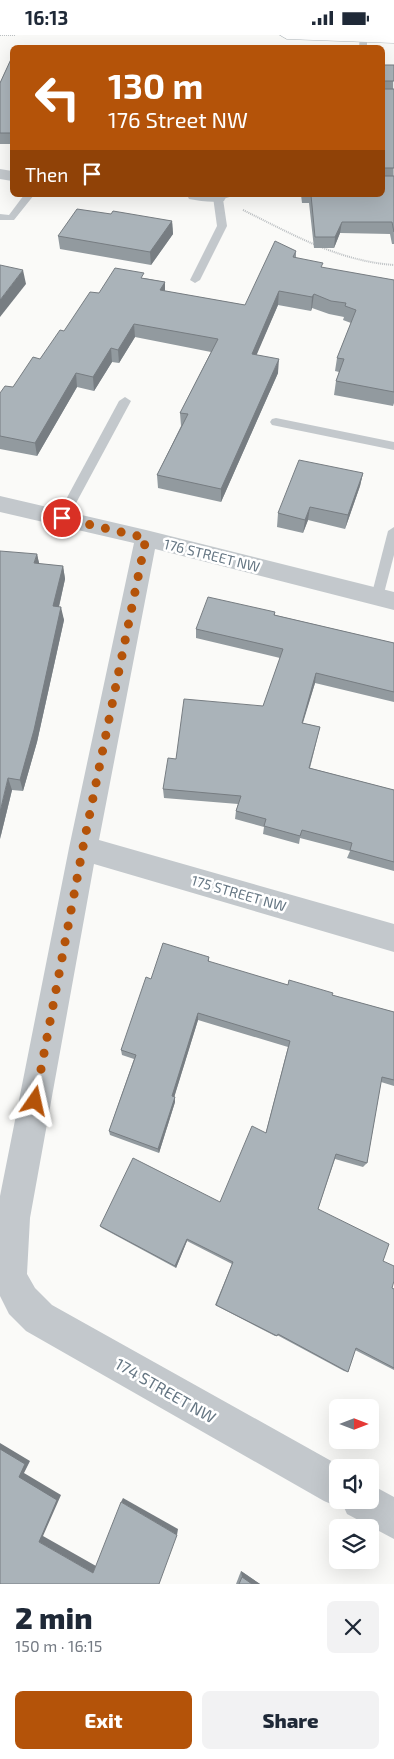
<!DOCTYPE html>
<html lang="en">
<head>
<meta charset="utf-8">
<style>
  :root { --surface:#fff; --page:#f2f2f3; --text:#1f2937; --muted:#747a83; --accent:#b45309 }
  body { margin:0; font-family:"Exo 2",sans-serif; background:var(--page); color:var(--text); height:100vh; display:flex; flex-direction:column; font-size:19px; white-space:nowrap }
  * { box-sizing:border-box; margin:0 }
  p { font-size:16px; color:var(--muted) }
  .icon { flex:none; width:28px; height:28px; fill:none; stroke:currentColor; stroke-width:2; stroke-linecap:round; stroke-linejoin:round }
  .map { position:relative; height:1549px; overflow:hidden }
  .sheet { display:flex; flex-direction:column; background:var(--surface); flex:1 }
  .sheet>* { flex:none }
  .guide { position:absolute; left:10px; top:10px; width:375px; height:152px; border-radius:8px; box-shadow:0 5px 20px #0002; background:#b45309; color:#fff; overflow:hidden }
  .needle { width:32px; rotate:90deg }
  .fabs { position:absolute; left:329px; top:1364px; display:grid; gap:10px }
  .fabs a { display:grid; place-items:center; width:50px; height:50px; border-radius:8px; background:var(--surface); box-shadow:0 5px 20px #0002; font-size:25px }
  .pin { position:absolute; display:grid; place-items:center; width:42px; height:42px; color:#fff; margin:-21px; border:2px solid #fff; border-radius:50%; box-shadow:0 1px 5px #0007 }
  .me { position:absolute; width:55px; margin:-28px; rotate:11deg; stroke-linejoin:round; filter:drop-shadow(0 0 4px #0008) }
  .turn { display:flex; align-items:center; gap:18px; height:105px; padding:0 15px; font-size:22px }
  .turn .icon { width:65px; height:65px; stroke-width:2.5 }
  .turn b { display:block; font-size:35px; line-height:42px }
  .then { display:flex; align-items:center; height:48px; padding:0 15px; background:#0003; gap:10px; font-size:19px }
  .round { display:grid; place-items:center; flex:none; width:52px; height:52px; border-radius:8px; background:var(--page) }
  .headline { display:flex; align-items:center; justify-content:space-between; height:85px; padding:0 15px }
  h1 { font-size:30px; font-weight:800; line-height:38px }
  .action { display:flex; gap:10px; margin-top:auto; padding:10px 15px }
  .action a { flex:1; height:58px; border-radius:8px; background:var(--accent); color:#fff; font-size:20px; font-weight:800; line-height:58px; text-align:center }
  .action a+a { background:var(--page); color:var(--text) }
  .status { display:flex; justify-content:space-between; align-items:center; height:35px; padding:0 25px; background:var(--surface); direction:ltr }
  .status svg { height:14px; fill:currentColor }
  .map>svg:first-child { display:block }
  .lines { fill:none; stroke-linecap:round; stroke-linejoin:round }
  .secondary-casing { stroke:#b3babf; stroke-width:1 }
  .path { stroke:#bbbfc2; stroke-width:2; stroke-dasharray:1 1; stroke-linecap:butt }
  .lane { fill:#c3c8cc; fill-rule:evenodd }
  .street { fill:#c3c8cc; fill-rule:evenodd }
  .secondary { fill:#fff; fill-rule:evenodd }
  .wall { fill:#929a9f }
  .shaded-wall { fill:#777d82 }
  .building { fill:#aab3b9; stroke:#777d82 }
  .route { stroke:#b45309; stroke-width:9; stroke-dasharray:0 16.2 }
  .labels { text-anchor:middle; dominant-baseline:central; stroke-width:5; stroke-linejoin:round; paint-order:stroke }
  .street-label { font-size:14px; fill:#657683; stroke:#fff }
  .near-street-label { font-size:16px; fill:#657683; stroke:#fff }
</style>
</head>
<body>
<div class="status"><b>16:13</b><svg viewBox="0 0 49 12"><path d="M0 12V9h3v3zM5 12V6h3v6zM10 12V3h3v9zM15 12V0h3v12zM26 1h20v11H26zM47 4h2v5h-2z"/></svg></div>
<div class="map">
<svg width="394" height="1549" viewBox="0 0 394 1549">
  <rect width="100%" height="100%" fill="#fafaf8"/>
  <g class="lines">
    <defs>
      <path id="secondary" d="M280 0H394V8L287 4Z"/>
    </defs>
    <use href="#secondary" class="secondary-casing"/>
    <g class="path">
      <path d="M0 0H15"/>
      <path d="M243 175C292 199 338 226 394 230"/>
    </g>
    <g class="lane">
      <path d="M360 0 367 2V12H359Z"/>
      <path d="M24 160H34L14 185H0V179L9 180Z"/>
      <path d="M215 160H236L223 164 227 191 200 245 195 248 190 245 217 191 213 162Z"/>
      <path d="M125 362 131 366 68 483 66 486H58L56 483 119 366Z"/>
      <path d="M276 383 394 407V415L272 390 270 387 272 384Z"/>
      <path d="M394 492V520L383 562 382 565H372L371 562 388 496Z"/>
    </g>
    <g class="street">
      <path d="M0 134 12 136V146L0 144Z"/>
      <path d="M187 160H225L226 162 224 166C213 168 200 166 189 164Z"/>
      <path d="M0 461 146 495 394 557V575L155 514 99 805 394 889V917L94 829 30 1183 27 1239 35 1253 52 1270 342 1432H338V1465H370V1449L394 1462V1504L347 1479 343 1470 338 1472 324 1466 26 1296 9 1279 0 1261V1161L69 813 134 508 0 477Z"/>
    </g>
    <use href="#secondary" class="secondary"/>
  </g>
  <g class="wall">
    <path d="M12 22V109H0V48Z"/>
    <path d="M393 28 394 209H392L390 199 340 198 334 213H314L309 168H302L301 160H382V30H393Z"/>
    <path d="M111 179 172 186 173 199 151 230 60 214 58 201Z"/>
    <path d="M296 216V223L323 233 394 245V368L393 371 334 360 336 346 339 337 335 336 337 323 351 288 343 285 344 282 329 279 312 273 311 276 278 270 256 320 278 338 221 467 158 453 157 440 181 391 180 378 211 317 135 302 119 328 112 327 94 356 77 352 37 421 0 414V358L13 352 40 324 99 258 144 243 165 247V256L245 270Z"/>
    <path d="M363 438 360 451 345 494 308 485 303 498 277 492 278 478Z"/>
    <path d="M37 519 39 529 63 531 65 544 59 572 64 585 37 707 23 756 12 755 0 804Z"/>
    <path d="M275 577V580L394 608V667L315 648 303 688 320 692 310 733 394 755V836L347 823 350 816 300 803 299 809 263 799 264 792 235 784 236 776 238 769 164 763 163 754 176 724 263 671 280 623 196 603V594Z"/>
    <path d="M209 922V927L288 950 332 960 394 977V1051L381 1047 367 1128 363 1132 335 1124 318 1174 383 1226 392 1253 394 1254V1335L355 1315 348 1337 344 1336 277 1300V1301H275L215 1270 232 1229 187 1206 176 1233 102 1193 100 1191 220 1167 266 1097 288 1012 198 985 174 1062H175V1067L159 1118 110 1100 109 1096 134 1024 122 1020 121 1015 151 944Z"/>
    <path d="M241 1536 260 1549H236Z"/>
  </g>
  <g class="shaded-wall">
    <path d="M172 186 173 199 151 230 150 217Z"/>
    <path d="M342 187 340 198 334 213 335 202Z"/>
    <path d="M23 235 26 249 0 282V265Z"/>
    <path d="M165 247V260L160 255Z"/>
    <path d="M279 256 278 270 251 333 252 319Z"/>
    <path d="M314 259 312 273 311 276 312 262Z"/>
    <path d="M134 289 135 302 119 328 118 315Z"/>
    <path d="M111 313 112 327 94 356 93 342Z"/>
    <path d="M279 324 278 338 221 467V454Z"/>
    <path d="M76 338 77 352 37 421 35 408Z"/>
    <path d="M363 438 360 451 345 494 348 480Z"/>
    <path d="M310 472 308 485 303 498 305 485Z"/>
    <path d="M37 519 40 532 34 528Z"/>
    <path d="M63 531 65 544 56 584 53 571Z"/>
    <path d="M61 572 64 585 37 707 23 756 20 745Z"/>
    <path d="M316 638 315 648 300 696 302 688Z"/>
    <path d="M8 743 12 755 0 804V777Z"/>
    <path d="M198 978V985L173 1066 172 1061Z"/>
    <path d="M175 1062V1067L159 1118 158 1114Z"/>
    <path d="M187 1204V1206L176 1233 175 1231Z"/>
    <path d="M0 1408 30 1426 24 1438 61 1460 43 1501 96 1531 93 1538 39 1507 0 1414Z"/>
    <path d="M123 1463 178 1494 177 1500 121 1467Z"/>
    <path d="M241 1536 260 1549H252L242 1542Z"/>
  </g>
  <g class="building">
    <path d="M12 22V98H0V48Z"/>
    <path d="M382 30H394V46H384L382 47Z"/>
    <path d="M382 51 384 54H394V133H382Z"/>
    <path d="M382 141H394V197L392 187H342L335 202H315L311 160H382Z"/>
    <path d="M77 174 111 179 113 176 172 186 150 217 58 201Z"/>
    <path d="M275 206 296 216 293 222 323 228 321 232 394 245V357L336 346 344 324 337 323 356 275 345 271 346 268 331 266 314 259 312 262 279 256 252 319 279 324 221 454 157 440 188 379 180 378 218 304 134 289 118 315 111 313 93 342 76 338 35 408 0 401V358L5 351 13 352 33 322 40 324 60 295 64 296 90 257 99 258 115 233 144 238 141 243 165 247 160 255 245 270Z"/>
    <path d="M0 230 23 235 0 265Z"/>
    <path d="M299 425 363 438 348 480 310 472 305 485 278 478Z"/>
    <path d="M0 516 37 519 34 528 63 531 53 571 61 572 34 695 20 745 8 743 0 777Z"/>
    <path d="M208 562 275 577 274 580 394 608V657L316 638 302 688 320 692 309 733 394 755V827L350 815 352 808 302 795 300 801 264 791 266 784 236 776 241 761 163 754 168 723 176 724 184 664 263 671 283 614 196 594Z"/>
    <path d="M163 908 209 922 208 926 288 950 289 945 333 958 332 960 394 977V1045L382 1042 367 1128 336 1119 318 1174 389 1209 383 1226 394 1231V1246L392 1253 394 1254V1333L356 1313 348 1337 278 1299 277 1301 216 1270 233 1227 187 1204 175 1231 100 1191 133 1123 220 1167 252 1091 266 1098 290 1006 198 978 172 1061 175 1062 158 1114 109 1096 136 1020 121 1015 146 942 151 944Z"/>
    <path d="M0 1414 25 1429 19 1442 57 1465 39 1507 93 1538 121 1467 177 1500 159 1549H0Z"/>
    <path d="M242 1542 252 1549H239Z"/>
  </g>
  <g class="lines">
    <path class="route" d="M35 1066 83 812 146 503 62 483"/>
  </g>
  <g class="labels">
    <g class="street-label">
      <text transform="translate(212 520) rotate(14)">176 STREET NW</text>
      <text transform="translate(239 858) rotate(16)">175 STREET NW</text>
    </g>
    <g class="near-street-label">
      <text transform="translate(166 1355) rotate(30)">174 STREET NW</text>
    </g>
  </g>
</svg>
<div class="fabs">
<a><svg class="needle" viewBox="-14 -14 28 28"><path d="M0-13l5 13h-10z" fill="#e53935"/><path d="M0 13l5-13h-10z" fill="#747a83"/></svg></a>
<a><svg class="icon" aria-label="sound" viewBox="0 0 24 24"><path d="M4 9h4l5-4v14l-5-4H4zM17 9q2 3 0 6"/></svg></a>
<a><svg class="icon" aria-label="layers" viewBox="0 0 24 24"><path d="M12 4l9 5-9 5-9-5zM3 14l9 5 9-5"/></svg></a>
</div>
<div class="pin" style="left:62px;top:483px;background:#d93025"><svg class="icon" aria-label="arrive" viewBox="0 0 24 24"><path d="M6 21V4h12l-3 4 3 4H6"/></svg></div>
<svg class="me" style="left:35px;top:1066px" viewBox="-20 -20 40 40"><path d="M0-17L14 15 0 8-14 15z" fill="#b45309" stroke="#fff" stroke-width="4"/></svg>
<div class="guide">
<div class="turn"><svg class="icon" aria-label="left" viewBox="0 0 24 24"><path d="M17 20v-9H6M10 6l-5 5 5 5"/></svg><div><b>130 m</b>176 Street NW</div></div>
<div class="then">Then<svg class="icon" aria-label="arrive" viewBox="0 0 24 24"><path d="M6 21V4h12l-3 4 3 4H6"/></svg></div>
</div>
</div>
<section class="sheet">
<div class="headline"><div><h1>2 min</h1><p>150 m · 16:15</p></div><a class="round"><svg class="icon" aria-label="close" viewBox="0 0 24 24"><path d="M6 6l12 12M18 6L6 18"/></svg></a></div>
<div class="action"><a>Exit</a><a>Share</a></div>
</section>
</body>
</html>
